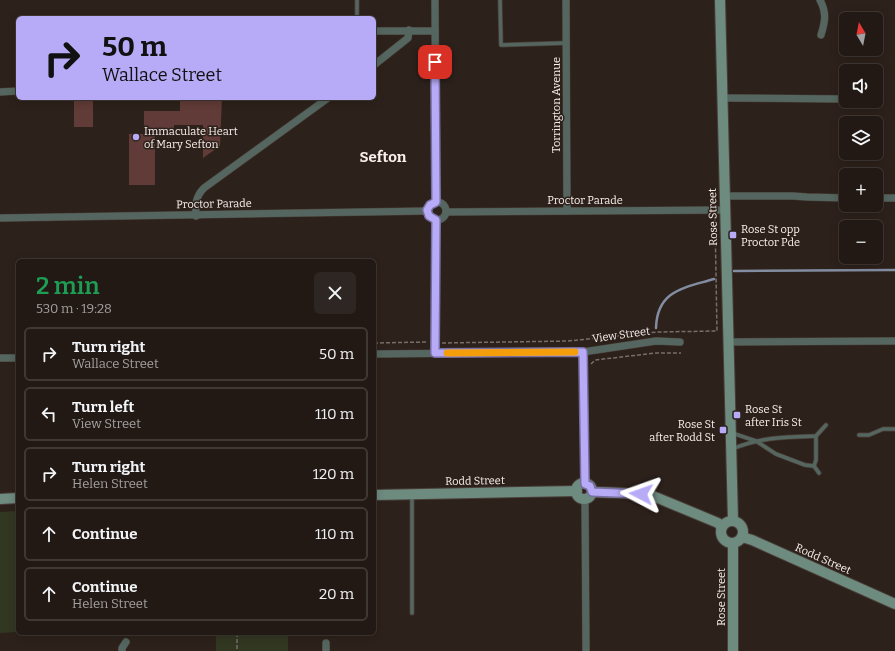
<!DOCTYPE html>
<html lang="en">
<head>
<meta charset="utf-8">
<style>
  :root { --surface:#221914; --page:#2e2622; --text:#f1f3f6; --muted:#a2a0a0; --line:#3f3834 }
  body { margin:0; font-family:Bitter,serif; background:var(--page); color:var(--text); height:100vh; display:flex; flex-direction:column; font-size:15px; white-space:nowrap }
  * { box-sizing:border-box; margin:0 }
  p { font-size:13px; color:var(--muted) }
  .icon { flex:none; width:22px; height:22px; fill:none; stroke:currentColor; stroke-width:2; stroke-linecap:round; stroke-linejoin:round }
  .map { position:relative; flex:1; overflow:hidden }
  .drawer { position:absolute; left:16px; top:259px; width:360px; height:376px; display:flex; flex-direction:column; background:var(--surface); border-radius:6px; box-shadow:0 2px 10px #0003,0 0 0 1px var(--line) }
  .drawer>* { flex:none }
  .hud { position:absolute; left:16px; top:16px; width:360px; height:84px; border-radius:6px; box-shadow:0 2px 10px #0003,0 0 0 1px var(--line); background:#b7abf8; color:#111; overflow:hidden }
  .needle { width:26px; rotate:350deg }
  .tools { position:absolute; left:839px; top:12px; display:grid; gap:8px }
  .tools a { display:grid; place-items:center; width:44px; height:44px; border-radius:6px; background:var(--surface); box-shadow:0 2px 10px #0003,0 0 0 1px var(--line); font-size:20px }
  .pin { position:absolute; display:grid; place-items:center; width:34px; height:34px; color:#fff; margin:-17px; border-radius:8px; box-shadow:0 2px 6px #0006 }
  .me { position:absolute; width:44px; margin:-22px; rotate:274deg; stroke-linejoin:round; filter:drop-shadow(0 0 3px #0008) }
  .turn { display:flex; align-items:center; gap:14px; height:84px; padding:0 20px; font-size:18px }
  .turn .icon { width:52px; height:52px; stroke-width:2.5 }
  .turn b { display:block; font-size:28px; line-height:34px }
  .round { display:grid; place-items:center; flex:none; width:42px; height:42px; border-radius:6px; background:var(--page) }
  .summary { display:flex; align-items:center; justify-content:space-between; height:68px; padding:0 20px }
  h1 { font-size:24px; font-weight:600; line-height:30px; color:#1e9e55 }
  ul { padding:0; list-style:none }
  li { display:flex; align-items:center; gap:12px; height:54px; margin:0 8px 6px; padding:0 12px; border:2px solid var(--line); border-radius:6px }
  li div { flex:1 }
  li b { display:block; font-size:15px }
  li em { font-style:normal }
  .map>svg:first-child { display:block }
  .green { fill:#323721 }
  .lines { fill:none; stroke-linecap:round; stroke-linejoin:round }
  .stream { stroke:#838da1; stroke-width:2.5 }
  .building { fill:#603b37 }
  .lane-casing { stroke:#4a3e38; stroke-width:5 }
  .street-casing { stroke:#4a3e38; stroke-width:8 }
  .secondary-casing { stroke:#4a3e38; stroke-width:12 }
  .path { stroke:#796e69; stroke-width:1.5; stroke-dasharray:4 2; stroke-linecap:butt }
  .lane { stroke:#54665f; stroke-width:3.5 }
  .street { stroke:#54665f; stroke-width:7 }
  .secondary { stroke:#6e8b80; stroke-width:10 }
  .route-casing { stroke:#776fa1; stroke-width:10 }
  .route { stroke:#b7abf8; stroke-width:7 }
  .slow { stroke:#f59e0b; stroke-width:7 }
  .poi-dot { fill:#b7abf8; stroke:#2d211b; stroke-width:1.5 }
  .labels { text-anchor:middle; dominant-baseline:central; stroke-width:3; stroke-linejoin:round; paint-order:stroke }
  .street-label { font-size:11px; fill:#f9f0ec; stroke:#2d211b }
  .poi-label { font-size:11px; fill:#f9f0ec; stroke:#2d211b; text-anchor:start }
  .district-label { font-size:15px; font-weight:bold; fill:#f9f0ec; stroke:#2d211b }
</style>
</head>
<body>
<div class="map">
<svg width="895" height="651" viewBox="0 0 895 651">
  <rect width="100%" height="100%" fill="#2d211b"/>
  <g class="green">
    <path d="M18 511V632L0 633V512Z"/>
    <rect x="216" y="633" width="72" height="18"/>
  </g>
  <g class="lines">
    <g class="stream">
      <path d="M734 271 895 270"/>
      <path d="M656 328C657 290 684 288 714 279"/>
    </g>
  </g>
  <g class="building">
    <rect x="74" y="98" width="19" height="29"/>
    <path d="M180 98H222L220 146 203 158V125H174V131H155V185H129V134H144V111H180Z"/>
  </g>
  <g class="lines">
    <defs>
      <g id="lane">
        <path d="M357 0V18"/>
        <path d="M500 0 501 45 566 43"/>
        <path d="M732 433 756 441 776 454 805 465 814 466"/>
        <path d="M859 435H869L883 429H895"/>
        <path d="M816 436V460L814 466 819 473"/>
        <path d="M732 449C761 437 785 437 816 436L826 425"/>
        <path d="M412 495V613"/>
      </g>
      <g id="street">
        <path d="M435 0 436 202"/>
        <path d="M566 0 567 211"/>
        <path d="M820 0C827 13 825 22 821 35"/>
        <path d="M374 31H435"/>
        <path d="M374 65 408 38 409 30"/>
        <path d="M0 92 18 91"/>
        <path d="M722 98 846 99"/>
        <path d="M725 196H793L807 197 846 198"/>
        <path d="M876 198H895"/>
        <circle cx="437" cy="211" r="9"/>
        <path d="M446 212 725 210"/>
        <path d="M196 216C195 204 196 196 204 188L328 98"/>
        <path d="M0 218 427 211"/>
        <path d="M728 342 895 341"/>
        <path d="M583 352 585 483"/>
        <path d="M435 353 436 220"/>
        <path d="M374 354 583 352 656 341 680 342"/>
        <path d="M0 358H18"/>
        <path d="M585 499 586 651"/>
        <path d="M326 643V651"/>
        <path d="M122 651V648L126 642"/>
      </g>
      <g id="secondary">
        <path d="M720 0 733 521"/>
        <circle cx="584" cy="491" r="8"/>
        <path d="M592 492 624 493 653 496 718 523 722 527"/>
        <path d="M374 495 577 491"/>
        <path d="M0 499 18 498"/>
        <circle cx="732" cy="532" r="11"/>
        <path d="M742 537 752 540 895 604"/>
        <path d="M733 543V651"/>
      </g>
    </defs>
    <use href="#lane" class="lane-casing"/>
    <use href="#street" class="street-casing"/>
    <use href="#secondary" class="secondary-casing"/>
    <g class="path">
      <path d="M374 343 428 342"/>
      <path d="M442 343 568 341 657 332 717 331 715 218"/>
      <path d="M591 364 595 360 656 353H681"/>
      <path d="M237 633V651"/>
    </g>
    <use href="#lane" class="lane"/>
    <use href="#street" class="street"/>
    <use href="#secondary" class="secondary"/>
  </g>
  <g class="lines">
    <defs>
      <path id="route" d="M435 62 436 202 430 205 427 210 429 216 436 220 435 353 583 352 585 484 590 486 592 492 641 494"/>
    </defs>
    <use href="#route" class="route-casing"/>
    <use href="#route" class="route"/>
    <path class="slow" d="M447 353 575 352"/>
  </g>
  <g class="poi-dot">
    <circle cx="136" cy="137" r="4"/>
    <rect x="729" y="231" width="8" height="8" rx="2"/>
    <rect x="733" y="411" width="8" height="8" rx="2"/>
    <rect x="719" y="426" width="8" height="8" rx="2"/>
  </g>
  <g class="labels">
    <g class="street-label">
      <text transform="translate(556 105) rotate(-90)">Torrington Avenue</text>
      <text x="585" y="200">Proctor Parade</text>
      <text transform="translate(214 204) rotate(-1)">Proctor Parade</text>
      <text transform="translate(713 217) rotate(-91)">Rose Street</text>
      <text transform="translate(621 335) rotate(-8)">View Street</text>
      <text transform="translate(475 481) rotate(-1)">Rodd Street</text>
      <text transform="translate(823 559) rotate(24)">Rodd Street</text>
      <text transform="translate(721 597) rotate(-90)">Rose Street</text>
    </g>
    <g class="poi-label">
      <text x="144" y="131">Immaculate Heart<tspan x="144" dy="13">of Mary Sefton</tspan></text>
      <text x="741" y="229">Rose St opp<tspan x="741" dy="13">Proctor Pde</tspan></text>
      <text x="745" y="409">Rose St<tspan x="745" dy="13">after Iris St</tspan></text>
      <text x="715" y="424" text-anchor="end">Rose St<tspan x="715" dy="13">after Rodd St</tspan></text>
    </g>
    <g class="district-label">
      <text x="383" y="157">Sefton</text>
    </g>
  </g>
</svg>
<div class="tools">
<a><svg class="needle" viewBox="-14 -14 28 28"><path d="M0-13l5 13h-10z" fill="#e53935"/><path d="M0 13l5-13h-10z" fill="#a2a0a0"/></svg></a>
<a><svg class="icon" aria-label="sound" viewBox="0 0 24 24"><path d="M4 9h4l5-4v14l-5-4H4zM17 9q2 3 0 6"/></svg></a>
<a><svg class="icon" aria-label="layers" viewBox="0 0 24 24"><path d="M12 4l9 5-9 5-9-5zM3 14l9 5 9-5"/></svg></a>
<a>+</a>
<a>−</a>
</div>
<div class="pin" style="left:435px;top:62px;background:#d93025"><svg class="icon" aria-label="arrive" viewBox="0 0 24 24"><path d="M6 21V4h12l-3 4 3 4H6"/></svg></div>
<svg class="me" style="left:641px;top:494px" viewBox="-20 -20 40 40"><path d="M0-17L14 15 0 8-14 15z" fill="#b7abf8" stroke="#fff" stroke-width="4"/></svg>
<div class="hud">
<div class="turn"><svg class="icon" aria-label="right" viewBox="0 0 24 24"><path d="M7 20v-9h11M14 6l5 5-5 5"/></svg><div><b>50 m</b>Wallace Street</div></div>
</div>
<section class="drawer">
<div class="summary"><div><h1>2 min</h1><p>530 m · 19:28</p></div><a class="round"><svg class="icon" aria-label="close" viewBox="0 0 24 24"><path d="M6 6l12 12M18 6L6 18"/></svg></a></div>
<ul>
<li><svg class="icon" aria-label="right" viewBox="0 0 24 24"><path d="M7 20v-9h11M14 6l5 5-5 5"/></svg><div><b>Turn right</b><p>Wallace Street</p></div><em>50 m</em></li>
<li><svg class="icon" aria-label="left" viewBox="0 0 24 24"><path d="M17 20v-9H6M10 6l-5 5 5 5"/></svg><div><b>Turn left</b><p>View Street</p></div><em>110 m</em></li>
<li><svg class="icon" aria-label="right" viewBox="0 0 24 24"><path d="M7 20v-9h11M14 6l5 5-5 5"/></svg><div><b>Turn right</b><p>Helen Street</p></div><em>120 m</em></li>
<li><svg class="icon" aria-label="ahead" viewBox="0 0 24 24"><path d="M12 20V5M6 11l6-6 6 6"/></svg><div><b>Continue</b></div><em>110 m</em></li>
<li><svg class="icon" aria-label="ahead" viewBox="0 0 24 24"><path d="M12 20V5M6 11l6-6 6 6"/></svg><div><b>Continue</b><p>Helen Street</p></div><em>20 m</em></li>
</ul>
</section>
</div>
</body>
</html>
